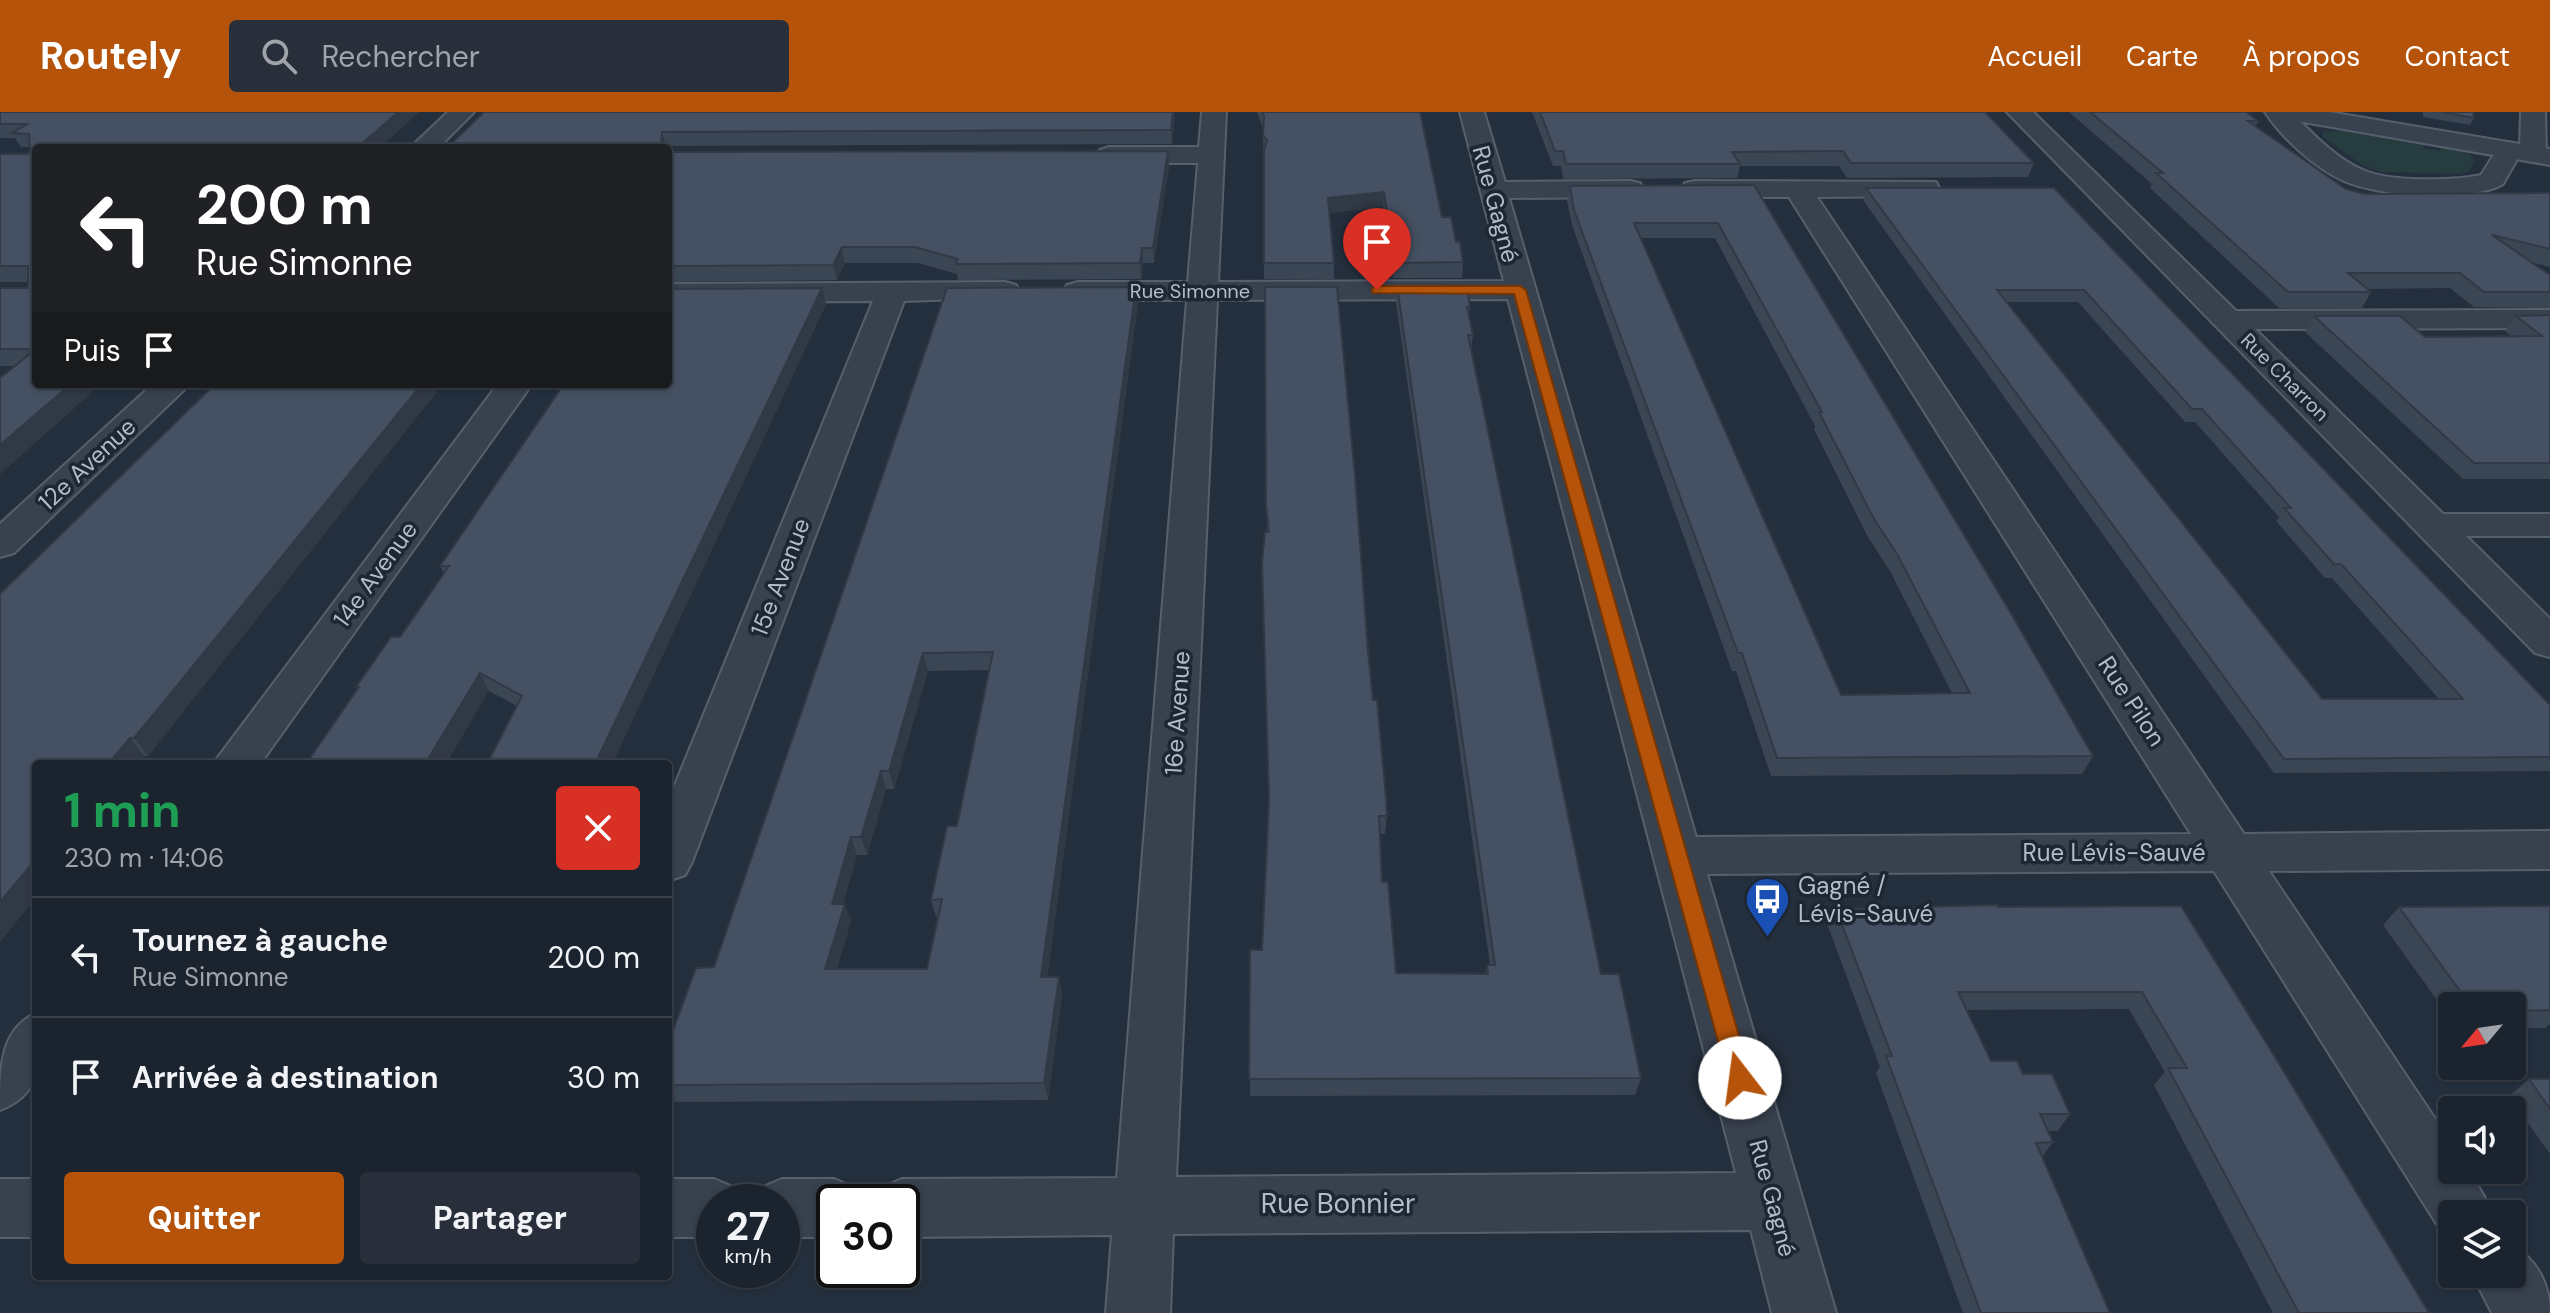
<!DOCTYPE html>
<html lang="fr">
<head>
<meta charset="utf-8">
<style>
  :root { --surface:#1b232e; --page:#282f3a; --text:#f1f3f6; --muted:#a0a4aa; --line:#39404a; --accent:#b45309 }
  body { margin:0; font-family:"DM Sans",sans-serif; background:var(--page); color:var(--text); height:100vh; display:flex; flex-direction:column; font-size:30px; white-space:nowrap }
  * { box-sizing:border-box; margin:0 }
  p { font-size:26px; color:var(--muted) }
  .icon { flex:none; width:44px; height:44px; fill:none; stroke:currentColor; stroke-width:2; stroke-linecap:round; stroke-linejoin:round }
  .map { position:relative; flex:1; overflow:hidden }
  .side { position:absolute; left:32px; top:648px; width:640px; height:520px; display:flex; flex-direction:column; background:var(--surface); border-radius:8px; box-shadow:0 2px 6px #0004,0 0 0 2px var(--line) }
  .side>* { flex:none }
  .guide { position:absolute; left:32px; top:32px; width:640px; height:244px; border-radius:8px; box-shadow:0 2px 6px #0004,0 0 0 2px var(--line); background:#202124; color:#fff; overflow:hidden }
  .needle { width:52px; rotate:241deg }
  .tools { position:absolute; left:2438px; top:880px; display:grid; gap:16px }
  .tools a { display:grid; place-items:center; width:88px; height:88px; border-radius:8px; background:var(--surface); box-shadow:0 2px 6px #0004,0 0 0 2px var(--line); font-size:40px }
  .speed { position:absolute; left:696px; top:1072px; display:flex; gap:16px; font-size:40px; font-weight:700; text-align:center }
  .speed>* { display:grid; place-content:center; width:104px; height:104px; border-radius:50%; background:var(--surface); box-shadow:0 2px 6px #0004,0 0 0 2px var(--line); line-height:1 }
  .speed small { font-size:20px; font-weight:400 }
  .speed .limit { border:4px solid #111; border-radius:12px; background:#fff; color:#111 }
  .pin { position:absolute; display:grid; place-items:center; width:68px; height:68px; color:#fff; margin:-82px -34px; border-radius:50% 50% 50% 0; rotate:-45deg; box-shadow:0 0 8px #0007 }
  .pin .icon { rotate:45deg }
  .me { position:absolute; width:88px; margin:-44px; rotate:345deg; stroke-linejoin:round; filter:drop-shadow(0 0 6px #0008) }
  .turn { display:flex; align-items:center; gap:28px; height:168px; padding:0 32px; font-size:36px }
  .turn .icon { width:104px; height:104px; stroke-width:2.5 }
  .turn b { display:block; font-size:56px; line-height:68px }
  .then { display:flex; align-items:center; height:76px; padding:0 32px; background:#0003; gap:16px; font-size:30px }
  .round { display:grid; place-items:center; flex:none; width:84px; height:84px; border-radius:8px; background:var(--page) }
  .head { display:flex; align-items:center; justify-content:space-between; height:136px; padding:0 32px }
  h1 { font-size:48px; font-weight:700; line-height:60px; color:#1e9e55 }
  .button { display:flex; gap:16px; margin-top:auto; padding:16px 32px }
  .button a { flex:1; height:92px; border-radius:8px; background:var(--accent); color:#fff; font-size:32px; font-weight:700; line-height:92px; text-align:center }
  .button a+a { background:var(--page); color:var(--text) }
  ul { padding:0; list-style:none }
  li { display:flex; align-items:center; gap:24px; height:120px; padding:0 32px; border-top:2px solid var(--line) }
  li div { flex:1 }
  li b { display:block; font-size:30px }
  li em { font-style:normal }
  header { display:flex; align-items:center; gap:48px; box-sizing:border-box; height:112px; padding:0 40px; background:var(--accent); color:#fff }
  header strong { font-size:38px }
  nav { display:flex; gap:44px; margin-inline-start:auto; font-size:28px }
  .search { width:560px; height:72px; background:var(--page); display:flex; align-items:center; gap:20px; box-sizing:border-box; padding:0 28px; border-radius:8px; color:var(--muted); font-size:30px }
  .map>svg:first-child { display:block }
  .green { fill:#263c3f }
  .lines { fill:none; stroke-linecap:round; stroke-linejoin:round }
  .minor-casing { stroke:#565f6c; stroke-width:4 }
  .tertiary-casing { stroke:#565f6c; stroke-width:4 }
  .minor { fill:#38414e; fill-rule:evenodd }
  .tertiary { fill:#38414e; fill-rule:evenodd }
  .wall { fill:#3b4654; fill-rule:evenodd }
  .shaded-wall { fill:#303945 }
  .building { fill:#455162; stroke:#303945; stroke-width:2; fill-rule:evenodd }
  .route { fill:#b45309; stroke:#753606; stroke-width:2 }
  .labels { text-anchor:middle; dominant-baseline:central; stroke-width:7; stroke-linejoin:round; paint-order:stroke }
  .far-street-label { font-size:20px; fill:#b4bcc9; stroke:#1d2633 }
  .street-label { font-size:24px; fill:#b4bcc9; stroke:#1d2633 }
  .poi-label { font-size:24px; fill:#b4bcc9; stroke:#1d2633; text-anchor:start }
  .near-street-label { font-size:28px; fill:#b4bcc9; stroke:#1d2633 }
</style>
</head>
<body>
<header>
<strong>Routely</strong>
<div class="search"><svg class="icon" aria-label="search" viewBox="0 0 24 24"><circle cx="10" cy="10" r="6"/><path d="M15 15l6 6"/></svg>Rechercher</div>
<nav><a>Accueil</a><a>Carte</a><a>À propos</a><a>Contact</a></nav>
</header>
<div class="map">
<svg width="2550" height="1201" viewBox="0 0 2550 1201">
  <rect width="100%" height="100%" fill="#242f3e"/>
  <path class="green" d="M2323 19H2343L2424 33V36L2440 39 2441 36 2468 41 2475 49 2469 59 2462 62 2381 60 2362 53 2323 25Z"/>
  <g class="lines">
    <defs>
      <g id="minor">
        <path d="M448 0H474L438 36H410Z"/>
        <path d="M1202 0H1226L1218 170 1504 169 1460 0H1484L1505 70 1630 69 1640 71 1643 77 1640 83 1630 85 1509 86 1696 725 2191 722 1789 85H1695L1685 83 1682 77 1685 71 1695 69 1936 70 1939 76 1936 82 1926 84 1817 85 2244 722 2550 719V757L2269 759 2452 1032V1058H2469L2494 1102H2452V1126L2443 1122 2214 759 1707 762 1836 1201H1772L1751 1118 1173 1122 1170 1201H1106L1112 1123 902 1125V1090H875L881 1076 902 1067 1117 1066 1187 188H1078L1067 185 1063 179 1067 173 1078 170H1188L1198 51H1109L1100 48 1096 43 1100 38 1109 35H1199ZM1508 187 1736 1061 1176 1065 1217 188Z"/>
        <path d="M2007 0H2033L2236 199 2550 198V216L2255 217 2443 402H2550V424H2466L2550 507V545L2535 541Z"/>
        <path d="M2265 0H2291C2312 21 2336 47 2363 58 2390 70 2452 69 2481 63L2500 33 2509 30 2520 36 2521 0H2545L2546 42 2542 47H2524L2520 42 2503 72C2471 91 2377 84 2344 69 2315 56 2282 26 2265 0Z"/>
        <path d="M1005 170 1016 173 1020 179 1016 185 904 189 692 750 685 763 668 769V690L873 189 668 190V172Z"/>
        <path d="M153 272H190L14 441 0 445V412Z"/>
        <path d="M498 272H532L260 652H213Z"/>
        <path d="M36 901C36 944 48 980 0 998 0 955 0 918 36 901Z"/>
        <rect x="0" y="1067" width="36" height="58"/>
        <path d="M668 1067H714L735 1076 741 1090H714V1125H668Z"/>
        <path d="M782 1067H834L855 1076 861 1090H834V1125H782V1090H755L761 1076Z"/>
        <path d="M2512 1135C2538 1146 2550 1175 2550 1201H2492L2472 1162H2512Z"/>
      </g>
      <path id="tertiary" d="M2274 0H2329L2550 37V53L2286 7 2277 5Z"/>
    </defs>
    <use href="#minor" class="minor-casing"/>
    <use href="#tertiary" class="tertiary-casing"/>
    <use href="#minor" class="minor"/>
    <use href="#tertiary" class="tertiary"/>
  </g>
  <g class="wall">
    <path d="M0 0H419L379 36H36V272H101L0 362V266L16 254H0V176H28V170H0V42H27L30 39V35H21L15 26H0Z"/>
    <path d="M484 0H1175L1172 32 666 34V36H447Z"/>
    <path d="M1257 0H1420L1442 105 1456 130 1463 150 1462 166H1393L1383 95 1329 101 1334 151V167H1264L1263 16Z"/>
    <path d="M1532 0H1985L2034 51 2028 65 1847 66 1839 54H1740L1737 66 1563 67 1561 54H1553Z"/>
    <path d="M2069 0H2246L2258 9 2256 14 2346 77 2365 82 2550 81V155L2531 150 2550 163V196L2474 195 2450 176 2367 177 2371 180 2362 196H2279L2150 76 2152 72Z"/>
    <path d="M2423 0H2473L2474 6 2470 13 2423 5Z"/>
    <path d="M668 40 1169 54 1154 151H1143L1141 167 958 168 957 162 918 151H845L837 168 668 170Z"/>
    <path d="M1754 73 2093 644 2082 662 1771 664 1736 559H1732L1572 113 1567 89 1570 74ZM1641 126H1715L1815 314 1814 317 1868 425 1890 459 1952 581 1841 583Z"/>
    <path d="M1866 76H2054L2550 593V659L2274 661 1863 88ZM2007 190H2078L2185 310H2195L2279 405 2276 409 2325 466H2332L2439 587H2322Z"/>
    <path d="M1397 174 1470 195 1469 206 1473 223 1471 239 1601 862 1641 966 1635 983 1250 984V838H1262L1269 694 1265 175 1368 539 1387 704 1385 722H1380L1382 770 1396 861 1485 862 1487 853H1490L1396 190Z"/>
    <path d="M1136 175 1138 191 1047 865H1059L1062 883 1048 988 668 990V932L714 855ZM989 558 957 714 931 788 936 805H938L927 857H837L851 809 843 792 857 743H867L886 677H894L928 559Z"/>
    <path d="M822 176 826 192 612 652H487L517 594 489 579 358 577 356 575 400 525 444 461 440 454Z"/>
    <path d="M2550 203V367H2463L2305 220 2314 204 2425 225 2511 224 2505 219 2516 204Z"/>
    <path d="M215 272H443L148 644H144L138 652H36V785L0 830V482Z"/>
    <path d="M2181 794 2429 1201H2273L2154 973 2165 960 2129 897 1967 898 1991 949 2023 962 2070 1002 2058 1019H2048L2053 1030 2042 1045 2110 1201H1963L1876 961 1880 955 1828 814 1836 797Z"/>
    <path d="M2550 794V912L2545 916H2512V894H2452V909L2383 813 2399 795Z"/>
    <path d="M2529 967H2550V1042L2509 984Z"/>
  </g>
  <g class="shaded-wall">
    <path d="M398 0H419L379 36H357Z"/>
    <path d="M1173 0H1175L1172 32 1171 18Z"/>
    <path d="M662 20 666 34V36H661Z"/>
    <path d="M1168 39 1169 54 1154 151 1153 136Z"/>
    <path d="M1384 80 1383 95 1327 101 1328 86Z"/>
    <path d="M842 135 845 151 837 168 833 153Z"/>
    <path d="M1142 136 1143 151 1141 167 1140 151Z"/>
    <path d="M1136 175 1138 191 1045 883 1041 865Z"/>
    <path d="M822 176 826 192 612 652H595Z"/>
    <path d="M71 272H101L0 362V333Z"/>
    <path d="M422 272H443L148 644 134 626Z"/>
    <path d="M923 541 928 559 894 677 889 659Z"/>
    <path d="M480 561 489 579 446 652H425Z"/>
    <path d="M130 626 144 644 138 652H108Z"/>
    <path d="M881 659 886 677 867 743 861 725Z"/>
    <path d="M851 725 857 743 838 810 832 792Z"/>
    <path d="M36 747V785L0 830V790Z"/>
    <path d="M845 792 851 809 832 875 825 857Z"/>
    <path d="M1059 865 1062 883 1048 988 1044 971Z"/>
  </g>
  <g class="building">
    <path d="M0 0H398L357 36H36V237H0V176H28V154H0V42H27L30 39 29 22 12 21 27 12H0Z"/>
    <path d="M484 0H1173L1171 18 662 20 661 36H447Z"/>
    <path d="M1262 0H1420L1442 105H1451L1456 130H1460L1463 150 1394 151 1384 80 1328 86 1334 151H1264V39L1267 28 1263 24 1264 4Z"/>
    <path d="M1540 0H1985L2034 51H1851L1843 39 1732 40 1740 52H1566L1563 39H1555Z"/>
    <path d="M2090 0H2246L2258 9H2248L2346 77 2365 82 2550 81V137L2492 123 2550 163V180H2484L2460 161H2348L2371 180H2288L2156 61H2163Z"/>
    <path d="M2441 0H2473L2474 6Z"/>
    <path d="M1168 39 1153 136H1142L1140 151 956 152 958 147 915 135H842L833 153 668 154V40Z"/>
    <path d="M1754 73 2009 498 2093 644 1777 646 1742 541H1738L1574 98 1570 74ZM1634 111H1718L1822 300H1819L1874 407 1897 442 1970 581 1841 583Z"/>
    <path d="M1866 76H2054L2550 593V645L2284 647ZM1997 178H2084L2192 297H2202L2291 396H2284L2334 452H2341L2463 587H2322Z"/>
    <path d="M1397 174H1467L1470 195H1467L1473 223H1468L1601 862H1619L1641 966 1249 967 1250 838H1262L1269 688 1262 450 1265 420H1269L1266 393 1265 175H1337L1355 364 1368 539 1373 588H1377L1386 686 1387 704H1379L1382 770H1388L1396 861 1488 862 1487 853H1495Z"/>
    <path d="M1136 175 1041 865H1059L1044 971 668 973V932L696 856 714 855 947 176ZM993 540 957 714H947L931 788 942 787 927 857H825L845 792H832L851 725H861L881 659H889L923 541Z"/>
    <path d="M822 176 595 652H487L522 584 480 561 425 652H306L359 575H356L391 525H400L449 454H440L564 272H668V177Z"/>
    <path d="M2550 203V351H2474L2314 204H2400L2425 225 2542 224 2516 204Z"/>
    <path d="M36 237V272H71L0 333V266Z"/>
    <path d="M215 272H422L163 591 134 626H130L108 652H36V747L0 790V482Z"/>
    <path d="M1997 793 1998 795 2181 794 2278 950 2429 1201H2299L2168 956H2187L2142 880H1958L1991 949H2017L2023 962H2052L2070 1002H2040L2053 1030 2036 1031 2110 1201H1981L1886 944H1892L1836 797Z"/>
    <path d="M2550 794V898L2512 899V894H2471L2399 795Z"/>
    <path d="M2529 967H2550V997Z"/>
  </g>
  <path class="route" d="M1377 174H1520L1526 178 1751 966 1748 973 1740 976 1732 973 1728 966 1514 182 1372 181V176Z"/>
  <defs>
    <symbol id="bus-pin" viewBox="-11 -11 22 30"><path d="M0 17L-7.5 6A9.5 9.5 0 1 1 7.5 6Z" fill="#1a4fb4" stroke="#1d2633"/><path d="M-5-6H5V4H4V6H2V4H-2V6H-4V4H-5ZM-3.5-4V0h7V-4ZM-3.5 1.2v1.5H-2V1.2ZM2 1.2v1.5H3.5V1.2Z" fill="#fff"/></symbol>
  </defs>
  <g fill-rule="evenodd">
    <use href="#bus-pin" x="1742" y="762" width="51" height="69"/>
  </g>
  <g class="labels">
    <g class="far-street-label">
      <text x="1190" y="179">Rue Simonne</text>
      <text transform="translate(2285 265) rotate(45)">Rue Charron</text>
    </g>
    <g class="street-label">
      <text transform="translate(1496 92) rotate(75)">Rue Gagné</text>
      <text transform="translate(87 352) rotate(-43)">12e Avenue</text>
      <text transform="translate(375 462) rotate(-54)">14e Avenue</text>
      <text transform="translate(780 465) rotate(-69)">15e Avenue</text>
      <text transform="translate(2132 589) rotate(57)">Rue Pilon</text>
      <text transform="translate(1177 601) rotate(-86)">16e Avenue</text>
      <text x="2114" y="740">Rue Lévis-Sauvé</text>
      <text transform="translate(1773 1086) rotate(75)">Rue Gagné</text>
    </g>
    <g class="poi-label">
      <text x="1798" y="773">Gagné /<tspan x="1798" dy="28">Lévis-Sauvé</tspan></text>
    </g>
    <g class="near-street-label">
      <text x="1338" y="1091">Rue Bonnier</text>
    </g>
  </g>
</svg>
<div class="tools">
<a><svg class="needle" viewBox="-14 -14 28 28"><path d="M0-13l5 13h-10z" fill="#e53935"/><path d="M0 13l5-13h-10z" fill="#a0a4aa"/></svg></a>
<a><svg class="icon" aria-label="sound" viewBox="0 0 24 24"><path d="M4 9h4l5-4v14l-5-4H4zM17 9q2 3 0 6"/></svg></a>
<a><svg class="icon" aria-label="layers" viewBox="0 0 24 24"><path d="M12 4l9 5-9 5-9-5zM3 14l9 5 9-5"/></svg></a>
</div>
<div class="speed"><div>27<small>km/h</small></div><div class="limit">30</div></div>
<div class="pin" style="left:1377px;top:178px;background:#d93025"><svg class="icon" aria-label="arrive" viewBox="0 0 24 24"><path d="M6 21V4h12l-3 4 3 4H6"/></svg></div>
<svg class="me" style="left:1740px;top:966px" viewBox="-20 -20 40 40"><circle r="19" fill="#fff"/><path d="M0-13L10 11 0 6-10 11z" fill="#b45309"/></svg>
<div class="guide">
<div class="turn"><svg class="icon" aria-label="left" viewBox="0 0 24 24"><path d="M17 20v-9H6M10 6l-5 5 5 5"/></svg><div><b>200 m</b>Rue Simonne</div></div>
<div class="then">Puis<svg class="icon" aria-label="arrive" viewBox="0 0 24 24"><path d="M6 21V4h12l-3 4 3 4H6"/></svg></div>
</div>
<section class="side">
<div class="head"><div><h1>1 min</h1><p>230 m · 14:06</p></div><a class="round" style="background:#d93025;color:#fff"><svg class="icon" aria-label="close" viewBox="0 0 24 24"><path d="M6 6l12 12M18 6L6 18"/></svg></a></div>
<ul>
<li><svg class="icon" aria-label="left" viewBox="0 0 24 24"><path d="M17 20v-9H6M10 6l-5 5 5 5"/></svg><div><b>Tournez à gauche</b><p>Rue Simonne</p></div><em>200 m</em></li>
<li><svg class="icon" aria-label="arrive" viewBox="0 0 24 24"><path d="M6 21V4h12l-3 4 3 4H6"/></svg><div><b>Arrivée à destination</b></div><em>30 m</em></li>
</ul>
<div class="button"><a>Quitter</a><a>Partager</a></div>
</section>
</div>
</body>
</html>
